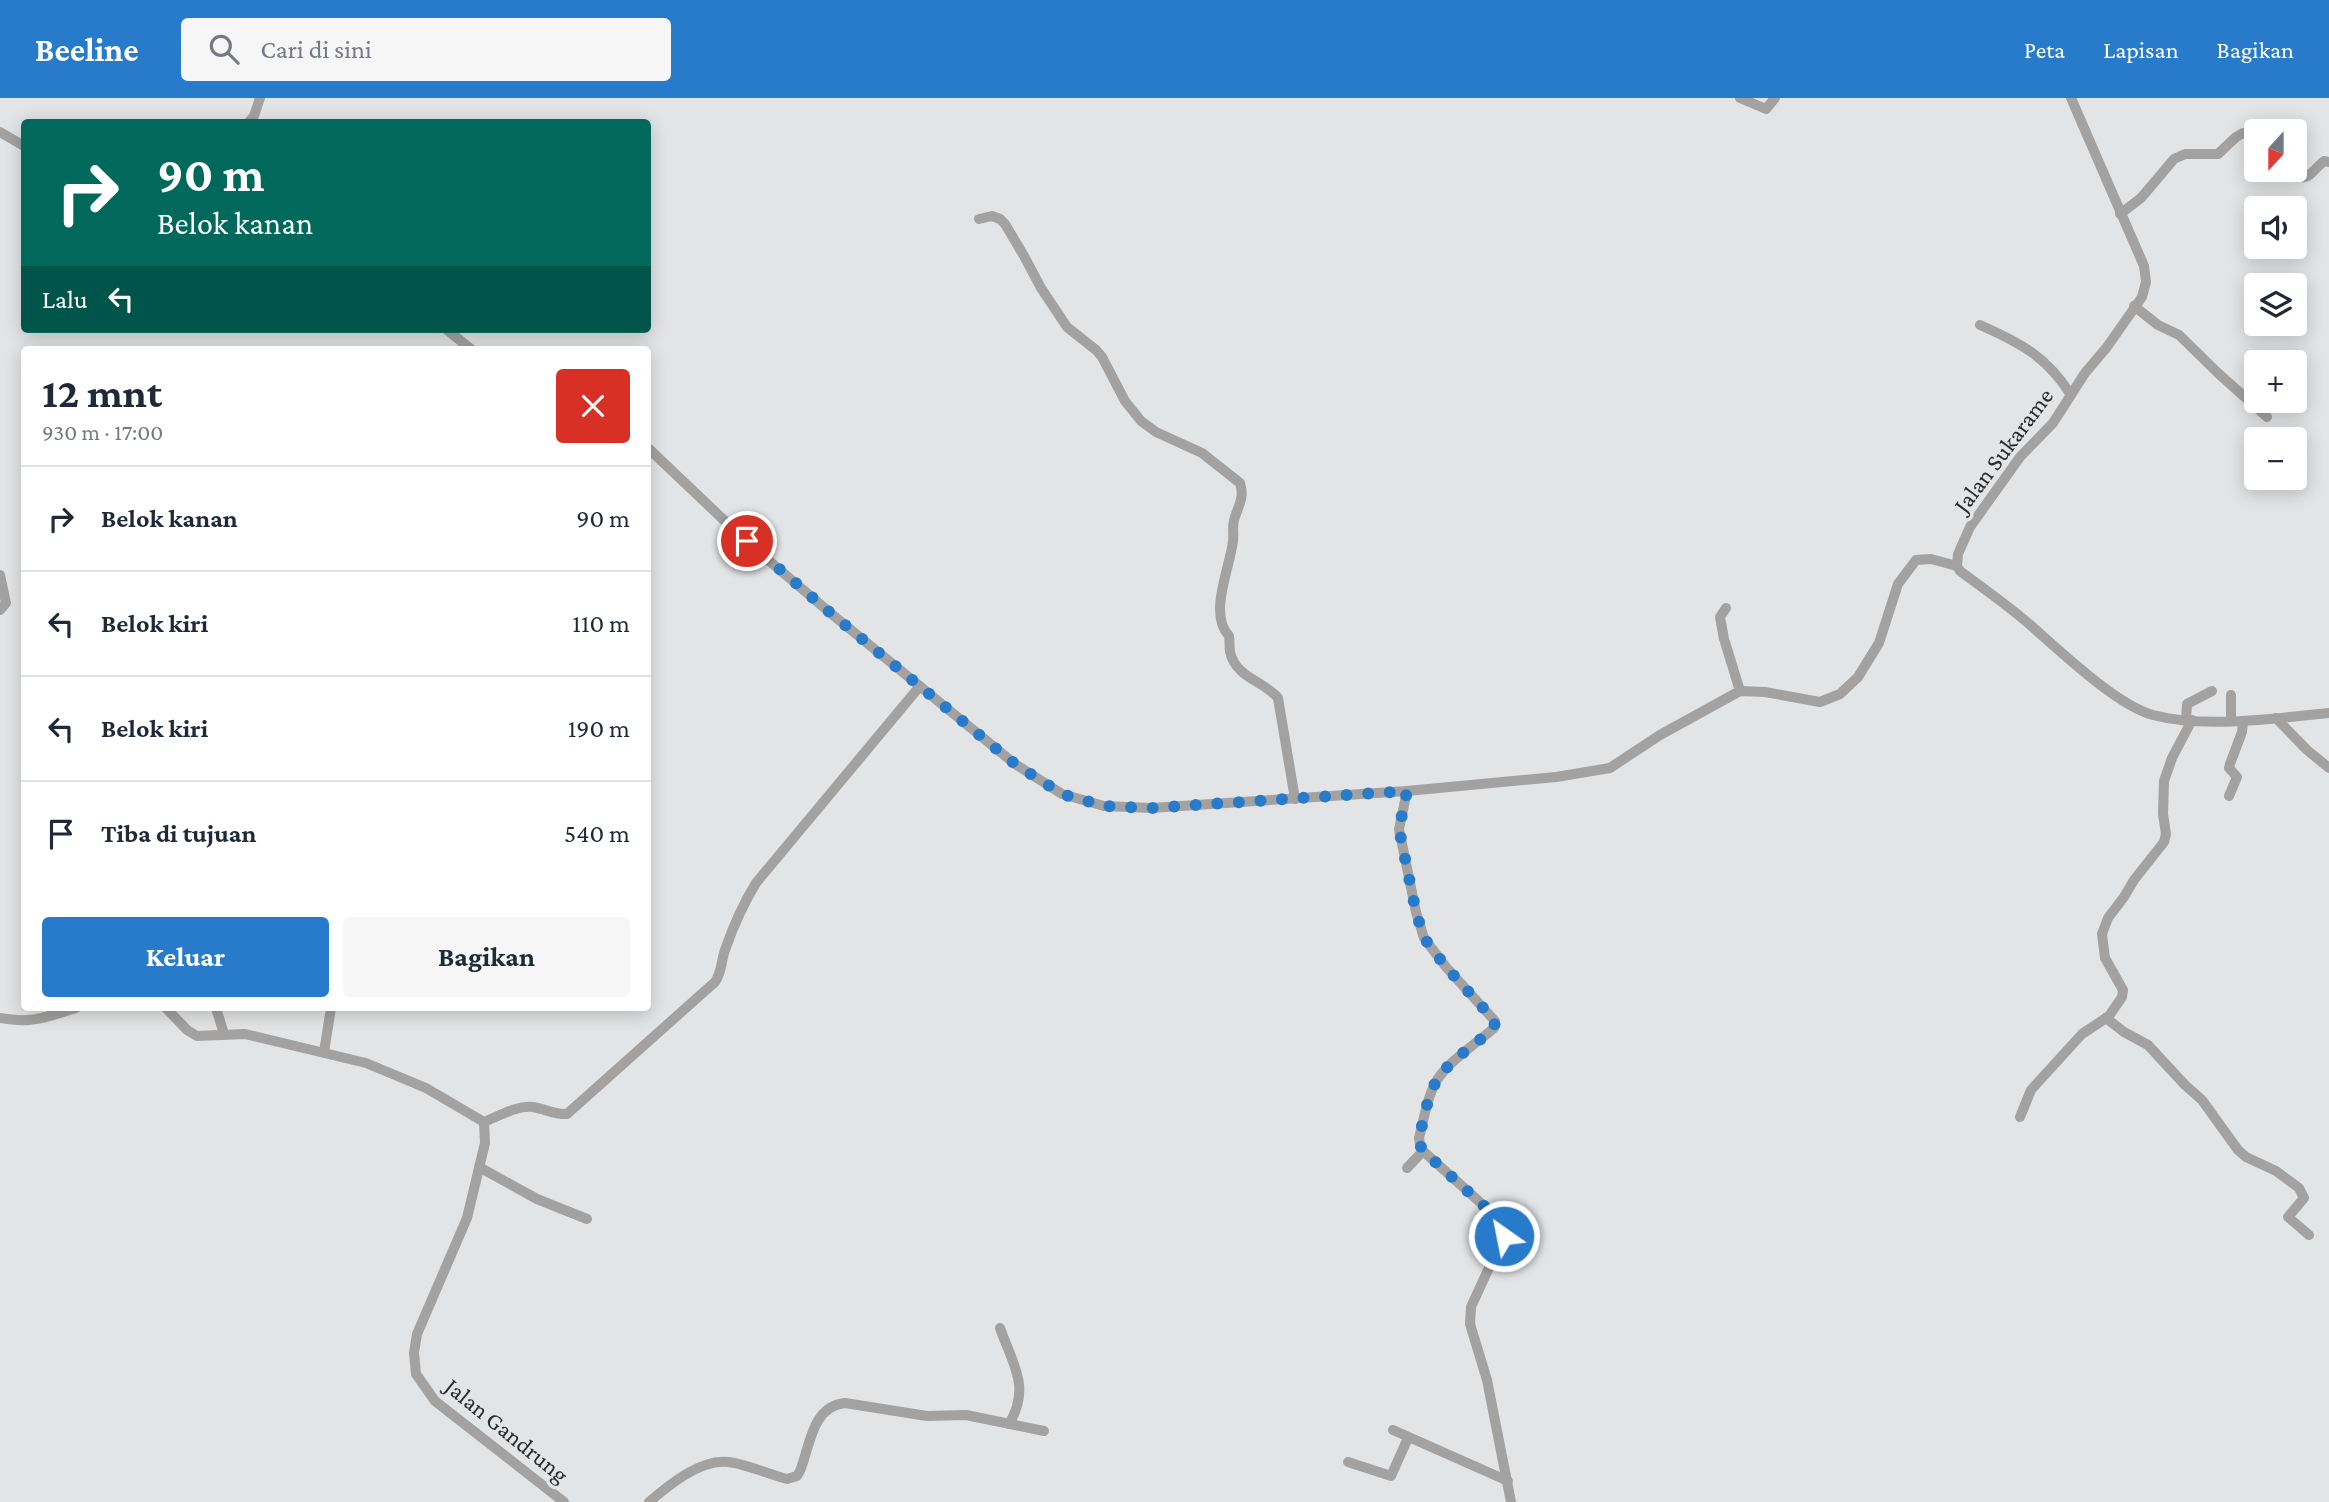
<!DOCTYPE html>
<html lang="id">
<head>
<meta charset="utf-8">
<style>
  :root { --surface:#fff; --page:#f6f6f7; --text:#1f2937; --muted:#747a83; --line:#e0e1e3; --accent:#287bca }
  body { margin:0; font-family:"Crimson Pro",serif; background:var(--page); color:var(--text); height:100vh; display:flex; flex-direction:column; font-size:26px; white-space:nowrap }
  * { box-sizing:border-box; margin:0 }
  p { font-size:23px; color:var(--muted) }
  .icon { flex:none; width:38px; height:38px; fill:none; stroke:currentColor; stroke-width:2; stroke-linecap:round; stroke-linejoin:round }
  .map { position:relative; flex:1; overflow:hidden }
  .drawer { position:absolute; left:21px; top:248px; width:630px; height:665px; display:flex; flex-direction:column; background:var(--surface); border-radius:7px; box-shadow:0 4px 18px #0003 }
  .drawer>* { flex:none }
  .guide { position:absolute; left:21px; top:21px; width:630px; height:214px; border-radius:7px; box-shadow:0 4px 18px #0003; background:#00695c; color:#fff; overflow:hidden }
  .needle { width:46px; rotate:201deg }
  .controls { position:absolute; left:2244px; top:21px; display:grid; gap:14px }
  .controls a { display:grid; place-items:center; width:63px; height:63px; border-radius:7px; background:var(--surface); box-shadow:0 4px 18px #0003; font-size:35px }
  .pin { position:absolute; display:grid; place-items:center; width:60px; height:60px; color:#fff; margin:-30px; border:4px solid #fff; border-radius:50%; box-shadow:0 2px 7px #0007 }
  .me { position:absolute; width:77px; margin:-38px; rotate:327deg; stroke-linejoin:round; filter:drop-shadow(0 0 5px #0008) }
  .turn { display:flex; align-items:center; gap:24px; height:147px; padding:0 21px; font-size:32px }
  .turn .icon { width:91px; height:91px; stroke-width:2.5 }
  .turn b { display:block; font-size:49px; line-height:60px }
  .then { display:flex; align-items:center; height:66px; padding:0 21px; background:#0003; gap:14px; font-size:26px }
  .round { display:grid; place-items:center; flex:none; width:74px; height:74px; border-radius:7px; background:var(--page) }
  .overview { display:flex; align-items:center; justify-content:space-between; height:119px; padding:0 21px }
  h1 { font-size:42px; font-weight:700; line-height:52px }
  .cta { display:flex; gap:14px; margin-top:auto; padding:14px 21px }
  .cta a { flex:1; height:80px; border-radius:7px; background:var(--accent); color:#fff; font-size:28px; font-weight:700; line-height:80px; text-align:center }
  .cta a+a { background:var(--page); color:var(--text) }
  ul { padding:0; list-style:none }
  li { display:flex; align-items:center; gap:21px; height:105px; padding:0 21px; border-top:2px solid var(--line) }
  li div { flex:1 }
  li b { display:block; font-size:26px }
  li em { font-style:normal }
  header { display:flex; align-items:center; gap:42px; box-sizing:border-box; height:98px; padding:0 35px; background:var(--accent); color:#fff }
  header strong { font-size:33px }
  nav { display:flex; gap:38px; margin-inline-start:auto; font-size:24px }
  .search { width:490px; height:63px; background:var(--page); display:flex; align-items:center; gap:18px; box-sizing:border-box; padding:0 24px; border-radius:7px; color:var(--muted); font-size:26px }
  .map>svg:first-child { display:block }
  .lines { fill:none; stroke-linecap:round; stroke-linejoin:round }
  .street { stroke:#a3a2a1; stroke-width:10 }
  .route { stroke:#287bca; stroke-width:12; stroke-dasharray:0 21.6 }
  .labels { text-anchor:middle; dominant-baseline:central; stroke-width:7; stroke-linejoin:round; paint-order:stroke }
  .street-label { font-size:24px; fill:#2a2b2c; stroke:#e2e4e6 }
</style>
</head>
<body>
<header>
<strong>Beeline</strong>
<div class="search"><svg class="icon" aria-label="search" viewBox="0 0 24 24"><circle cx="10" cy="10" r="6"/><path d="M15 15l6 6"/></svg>Cari di sini</div>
<nav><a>Peta</a><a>Lapisan</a><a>Bagikan</a></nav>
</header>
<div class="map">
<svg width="2329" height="1404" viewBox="0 0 2329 1404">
  <rect width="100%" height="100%" fill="#e2e4e6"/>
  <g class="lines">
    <g class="street">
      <path d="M1740 0 1766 11 1775 0"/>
      <path d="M2071 0 2144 168 2146 184 2142 199 2107 249 2085 275 2053 325 2020 359 1970 429 1958 456 1957 468 1960 473C1983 490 2007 507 2028 525 2058 551 2116 607 2153 617 2205 631 2276 620 2329 615"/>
      <path d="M249 24 254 18 260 0"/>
      <path d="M0 34 24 48"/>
      <path d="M2288 72C2307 87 2309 76 2324 63L2329 64"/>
      <path d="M2120 116 2141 100 2174 61 2185 56H2218L2236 39 2243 35 2249 37 2256 43"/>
      <path d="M979 121 992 118 1000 121 1005 126 1024 158 1041 190 1067 229 1096 252 1102 259 1125 303 1141 323 1156 334 1202 355 1240 385C1245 400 1238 408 1234 422 1232 429 1234 436 1233 443 1230 470 1208 516 1229 538 1230 543 1229 549 1230 554 1236 580 1264 583 1278 600L1295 701"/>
      <path d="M2134 208 2158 227 2179 237 2219 276 2267 319"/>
      <path d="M1980 227C2021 245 2047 259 2071 297"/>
      <path d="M446 231 472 252"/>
      <path d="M648 350 747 444 834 518 1015 666 1062 696 1104 708 1151 710 1407 693 1556 679 1610 670 1660 637 1740 593 1765 594 1820 604 1840 596 1858 579 1879 545 1898 486 1916 462 1931 461 1957 468"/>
      <path d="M0 477 6 505 0 512"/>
      <path d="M1724 541 1720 519 1726 510"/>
      <path d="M1725 544 1740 593"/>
      <path d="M2276 620 2307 652 2329 670"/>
      <path d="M2186 622 2187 606 2212 593"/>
      <path d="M2231 623V597"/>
      <path d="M1407 693 1399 731 1416 814 1424 840 1446 869 1495 923 1494 930C1477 945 1449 963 1437 982 1427 999 1424 1021 1419 1040L1420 1047 1423 1053 1502 1124 1504 1137 1471 1209 1470 1226 1487 1282 1511 1404"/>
      <path d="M2229 698 2237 679 2229 670 2230 666 2242 634 2243 624"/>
      <path d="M166 910 187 932 197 938 245 936 366 965 426 990 484 1024 485 1045 467 1120 417 1236 414 1255 416 1276 435 1303 564 1404"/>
      <path d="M216 910 224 936"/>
      <path d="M0 920C32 926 46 919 76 910"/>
      <path d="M2106 920 2124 934 2148 947 2185 987 2202 1002 2238 1052 2246 1059 2276 1073 2299 1090 2304 1100 2288 1119 2309 1137"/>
      <path d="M324 954 331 910"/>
      <path d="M2020 1019 2031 992 2082 936 2109 918 2122 899 2123 892 2105 860 2102 836 2108 820 2124 799 2134 782 2164 744 2166 736 2163 716 2164 683 2172 660 2192 622"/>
      <path d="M484 1024C499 1018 517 1007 533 1009 545 1011 555 1017 567 1016L715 884C722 874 721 863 725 852 733 829 743 806 756 785L920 588"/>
      <path d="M479 1069 537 1101 587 1121"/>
      <path d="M1407 1070 1423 1053"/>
      <path d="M1000 1230C1013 1267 1031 1289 1009 1326"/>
      <path d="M1393 1332 1508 1383"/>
      <path d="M1348 1364 1391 1378 1408 1340"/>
      <path d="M649 1404C669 1387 700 1361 728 1364 747 1366 767 1376 787 1381L797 1378 800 1373C810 1348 812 1308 845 1305L927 1318 966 1317 1044 1333"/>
    </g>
  </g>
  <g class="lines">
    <path class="route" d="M747 443 834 518 1015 666 1062 696 1104 708 1151 710 1407 693 1399 731 1416 814 1424 840 1446 869 1495 923 1494 930C1478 945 1448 963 1437 982 1427 999 1424 1021 1419 1040L1420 1047 1423 1053 1502 1124 1504 1138"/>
  </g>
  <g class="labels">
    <g class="street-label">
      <text transform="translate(2003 352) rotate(-53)">Jalan Sukarame</text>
      <text transform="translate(507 1332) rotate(39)">Jalan Gandrung</text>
    </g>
  </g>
</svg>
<div class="controls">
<a><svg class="needle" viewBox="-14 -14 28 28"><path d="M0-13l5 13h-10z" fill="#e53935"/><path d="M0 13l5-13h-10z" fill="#747a83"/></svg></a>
<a><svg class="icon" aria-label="sound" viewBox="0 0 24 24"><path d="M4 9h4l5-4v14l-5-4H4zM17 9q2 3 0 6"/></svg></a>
<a><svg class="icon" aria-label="layers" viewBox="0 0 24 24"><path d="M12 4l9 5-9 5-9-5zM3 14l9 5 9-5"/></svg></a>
<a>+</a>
<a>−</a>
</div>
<div class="pin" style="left:747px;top:443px;background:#d93025"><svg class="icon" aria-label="arrive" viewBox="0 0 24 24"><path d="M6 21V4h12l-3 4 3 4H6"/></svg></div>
<svg class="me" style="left:1504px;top:1138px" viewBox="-20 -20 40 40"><circle r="17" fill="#287bca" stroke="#fff" stroke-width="3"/><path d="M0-11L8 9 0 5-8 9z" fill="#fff"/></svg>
<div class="guide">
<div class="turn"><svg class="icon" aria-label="right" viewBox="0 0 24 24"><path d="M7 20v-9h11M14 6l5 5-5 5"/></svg><div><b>90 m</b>Belok kanan</div></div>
<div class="then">Lalu<svg class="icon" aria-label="left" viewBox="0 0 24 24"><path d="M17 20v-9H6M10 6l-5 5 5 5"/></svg></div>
</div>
<section class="drawer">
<div class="overview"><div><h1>12 mnt</h1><p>930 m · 17:00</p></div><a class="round" style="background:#d93025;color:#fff"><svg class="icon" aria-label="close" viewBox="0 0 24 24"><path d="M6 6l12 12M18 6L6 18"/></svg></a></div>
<ul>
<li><svg class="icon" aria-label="right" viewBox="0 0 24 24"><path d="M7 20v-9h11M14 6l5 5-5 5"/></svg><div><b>Belok kanan</b></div><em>90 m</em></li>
<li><svg class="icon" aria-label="left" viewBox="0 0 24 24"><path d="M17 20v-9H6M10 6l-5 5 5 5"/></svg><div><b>Belok kiri</b></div><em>110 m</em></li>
<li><svg class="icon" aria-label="left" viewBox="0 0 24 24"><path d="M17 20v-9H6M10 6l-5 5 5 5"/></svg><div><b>Belok kiri</b></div><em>190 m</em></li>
<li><svg class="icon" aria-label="arrive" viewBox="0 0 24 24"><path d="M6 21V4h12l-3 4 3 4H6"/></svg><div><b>Tiba di tujuan</b></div><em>540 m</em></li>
</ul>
<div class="cta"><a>Keluar</a><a>Bagikan</a></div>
</section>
</div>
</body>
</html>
